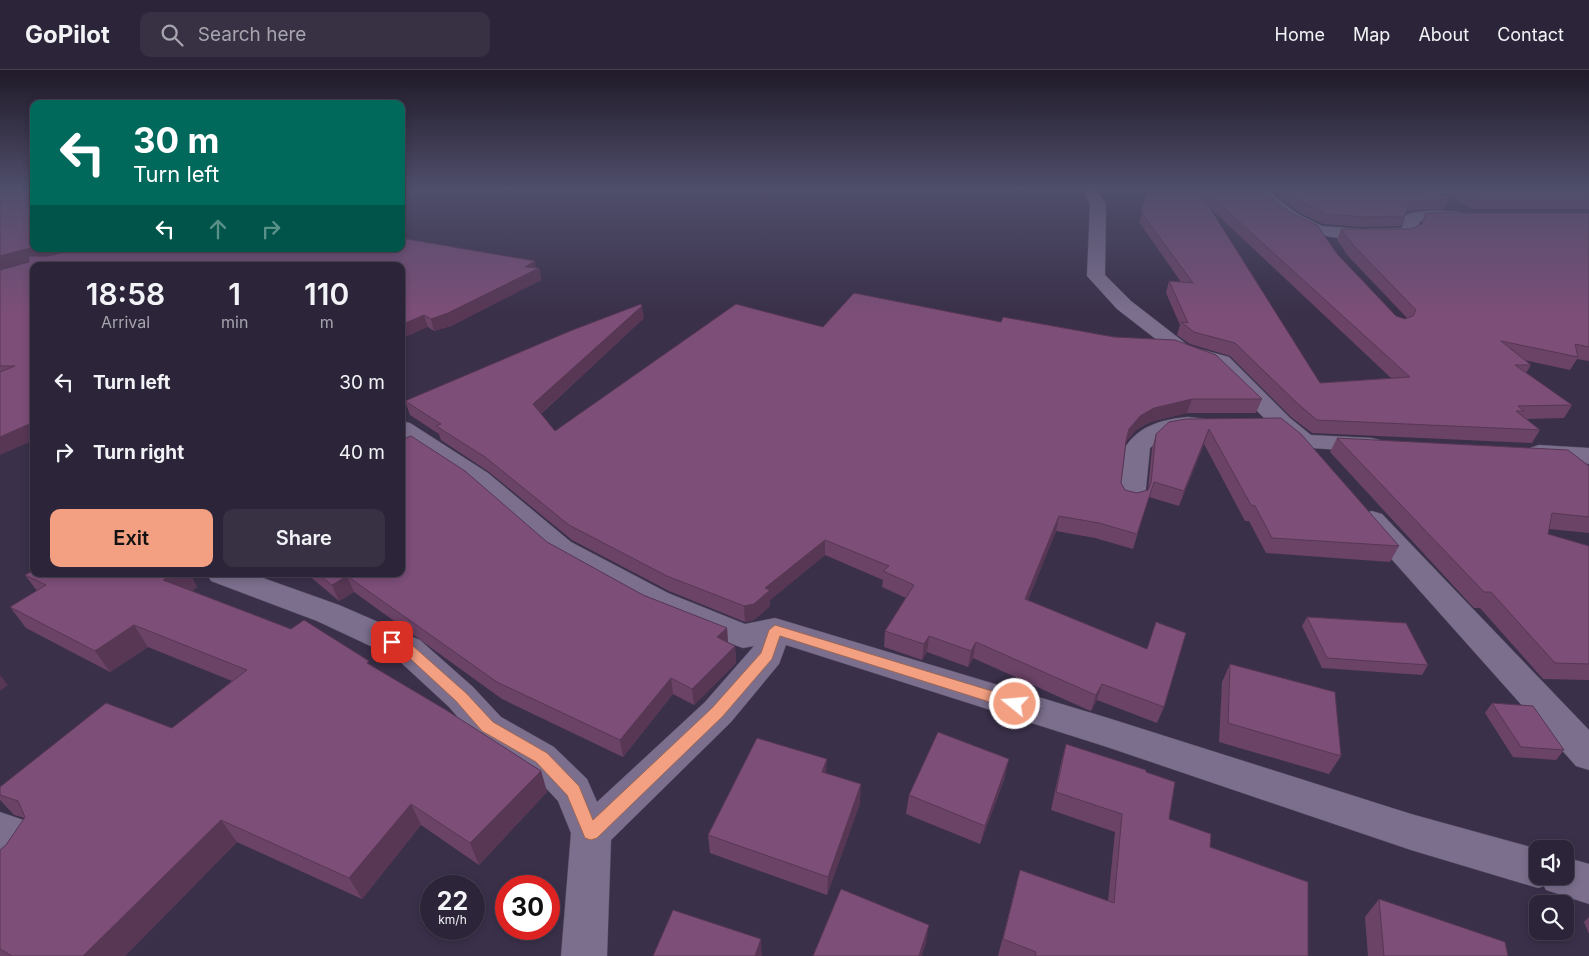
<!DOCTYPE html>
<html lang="en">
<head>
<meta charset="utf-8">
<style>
  :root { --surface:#2c2438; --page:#383043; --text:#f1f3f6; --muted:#a6a4ae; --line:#484153; --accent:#f39f82 }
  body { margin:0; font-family:Inter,sans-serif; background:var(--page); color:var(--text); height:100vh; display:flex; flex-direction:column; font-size:19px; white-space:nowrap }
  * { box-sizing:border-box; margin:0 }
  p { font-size:16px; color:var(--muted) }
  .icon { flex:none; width:28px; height:28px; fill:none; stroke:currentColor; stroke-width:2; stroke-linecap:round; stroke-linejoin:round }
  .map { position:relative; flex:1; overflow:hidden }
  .panel { position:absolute; left:30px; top:192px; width:375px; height:315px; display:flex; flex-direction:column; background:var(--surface); border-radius:10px; box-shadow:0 2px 8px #0003,0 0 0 1px var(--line) }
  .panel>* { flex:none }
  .guide { position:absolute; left:30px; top:30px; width:375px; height:152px; border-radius:10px; box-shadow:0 2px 8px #0003,0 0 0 1px var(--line); background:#00695c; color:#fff; overflow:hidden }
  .buttons { position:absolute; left:1529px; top:770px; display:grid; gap:10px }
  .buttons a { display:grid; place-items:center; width:45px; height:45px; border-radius:10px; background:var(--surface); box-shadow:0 2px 8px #0003,0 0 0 1px var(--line); font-size:25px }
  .speed { position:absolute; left:420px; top:805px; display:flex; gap:10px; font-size:25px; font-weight:700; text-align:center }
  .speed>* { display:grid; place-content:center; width:65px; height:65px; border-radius:50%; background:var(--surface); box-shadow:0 2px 8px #0003,0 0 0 1px var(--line); line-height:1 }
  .speed small { font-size:12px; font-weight:400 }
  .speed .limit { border:8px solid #d22; background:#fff; color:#111 }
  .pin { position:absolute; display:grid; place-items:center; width:42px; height:42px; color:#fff; margin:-21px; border-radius:10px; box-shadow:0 2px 8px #0006 }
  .me { position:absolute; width:55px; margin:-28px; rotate:287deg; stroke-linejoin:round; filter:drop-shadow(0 0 4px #0008) }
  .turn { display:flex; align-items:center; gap:18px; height:105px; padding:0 20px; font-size:22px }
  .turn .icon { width:65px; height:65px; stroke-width:2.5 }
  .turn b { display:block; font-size:35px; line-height:42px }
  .lanes { display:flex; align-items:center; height:48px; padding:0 20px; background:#0003; justify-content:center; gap:25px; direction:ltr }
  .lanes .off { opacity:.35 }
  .eta { display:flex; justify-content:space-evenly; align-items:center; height:85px; text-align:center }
  .eta b { font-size:30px; font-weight:600; line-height:35px }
  .action { display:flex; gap:10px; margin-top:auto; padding:10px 20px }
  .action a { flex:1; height:58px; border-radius:10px; background:var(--accent); color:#111; font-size:20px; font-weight:600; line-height:58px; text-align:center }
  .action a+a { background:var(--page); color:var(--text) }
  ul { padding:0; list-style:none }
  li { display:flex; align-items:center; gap:15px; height:70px; padding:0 20px }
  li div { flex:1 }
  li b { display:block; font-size:19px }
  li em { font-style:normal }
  header { display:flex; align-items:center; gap:30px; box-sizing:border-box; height:70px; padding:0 25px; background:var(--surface); border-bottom:1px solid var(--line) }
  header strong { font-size:24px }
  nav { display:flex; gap:28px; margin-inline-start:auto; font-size:18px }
  .search { width:350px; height:45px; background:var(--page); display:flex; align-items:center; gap:12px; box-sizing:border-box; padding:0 18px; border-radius:10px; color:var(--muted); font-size:19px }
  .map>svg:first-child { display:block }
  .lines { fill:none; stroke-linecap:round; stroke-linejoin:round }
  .minor-casing { stroke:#544b61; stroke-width:1 }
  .minor { fill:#7b6f8d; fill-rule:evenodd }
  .wall { fill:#6b4367; fill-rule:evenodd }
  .shaded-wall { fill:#573754 }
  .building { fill:#7c4e78; stroke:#573754 }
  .route { fill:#f39f82; stroke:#9e6754 }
</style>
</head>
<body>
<header>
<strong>GoPilot</strong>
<div class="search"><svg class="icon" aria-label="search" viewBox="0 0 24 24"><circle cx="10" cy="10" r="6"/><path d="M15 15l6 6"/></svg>Search here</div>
<nav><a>Home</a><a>Map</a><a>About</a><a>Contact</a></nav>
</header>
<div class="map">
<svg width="1589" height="886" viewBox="0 0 1589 886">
  <rect width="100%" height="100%" fill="#3a304a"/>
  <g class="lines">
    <defs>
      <g id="minor">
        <path d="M1082 119H1096L1106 134 1105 205 1131 231 1189 276 1229 287 1290 348 1311 365 1371 368 1380 370 1383 375 1380 380 1371 382 1296 377 1274 358 1213 297 1175 284 1117 239 1087 206 1090 134Z"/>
        <path d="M1250 119H1265L1298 144 1322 156 1361 159 1402 158 1405 146C1410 139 1466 139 1471 146L1463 151H1420L1416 164C1404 170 1390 169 1378 169 1334 170 1304 167 1269 138 1263 132 1255 126 1250 119Z"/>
        <path d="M1188 347 1206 349 1210 354 1206 359C1183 365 1170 360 1150 378L1145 428 1142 434 1132 436 1122 434 1119 428 1126 376C1140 355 1164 349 1188 347Z"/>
        <path d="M401 351 410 353 488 403 571 472 668 523 745 554 775 548 1108 648 1411 744 1538 779V806H1565V787L1589 794V834L1546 820 1544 816 1538 818 1411 780 1107 677 786 575 779 594 731 652 611 770 607 886H561L571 763 558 731 528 699 475 667 449 637 396 588 317 551 211 511 207 504H252L339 535 420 570 473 617 501 647 554 677 587 709 597 732 705 632 754 576 743 578 732 574 646 539 551 486 470 415 401 369Z"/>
        <path d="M1539 375 1589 378V394L1530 388 1526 383 1530 378Z"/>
        <path d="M1372 441 1382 444 1589 660V700L1576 696 1362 456 1358 450 1362 444Z"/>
        <path d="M0 742 38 755 44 768C35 788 21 805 0 813Z"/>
      </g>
    </defs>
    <use href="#minor" class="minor-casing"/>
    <use href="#minor" class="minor"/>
  </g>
  <g class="wall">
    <path d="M0 119 46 186 536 198H539L541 210 451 256 434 261 428 257 34 196 0 385V200L29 192V191L0 199Z"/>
    <path d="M1148 119H1261L1338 185 1396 246 1405 249 1407 248 1348 186 1337 170 1341 159H1411L1421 155 1426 143H1589V291L1577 289 1570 300 1524 290 1531 295 1526 303 1572 335 1564 348 1526 349 1540 360 1532 373 1312 363 1291 347 1230 286 1190 274 1177 265 1180 255 1166 223 1169 211 1181 212 1139 152ZM1210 138 1391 308 1320 313Z"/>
    <path d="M1268 119H1432L1449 129 1444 139 1407 141 1401 156 1361 157 1323 154 1299 142Z"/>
    <path d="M1437 119H1589V139H1472Z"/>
    <path d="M644 248 541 344 555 361 823 257 1262 329 1256 343H1187L1150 352 1136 360 1125 373 1121 413 1125 420 1137 423 1148 420 1152 378 1156 364 1281 348 1399 476 1390 492 1266 483 1249 451H1245L1204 374 1179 436 1149 427 1133 479 1095 468 1056 461 1028 530 1164 637 1157 653 1097 630 1091 641 1086 639 973 588 968 597 927 582 922 590 884 577 885 561 906 528 882 517 883 510 825 485 770 530V536L754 550 745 552 669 521 572 470 489 402 441 370 439 364 410 345 405 331Z"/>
    <path d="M1337 368 1589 396V463L1549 459 1548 464 1589 476V610L1543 609 1480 538H1474L1330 382Z"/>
    <path d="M547 472 643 525 727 558 728 573 735 576 736 593 694 635 673 624 623 687 502 629 354 522 339 531 307 504H401Z"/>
    <path d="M34 504H190L197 517 192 521 370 595 541 701 547 722 479 795 421 755 362 829 237 772 125 886H0V780L6 775 25 748 14 745 0 730V717L172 658 232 611 148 577 110 602 26 558 10 537 37 521 25 505Z"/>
    <path d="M1307 547 1428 595 1422 605 1322 598 1302 556Z"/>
    <path d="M1230 594 1341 686 1329 704 1219 672 1222 612Z"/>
    <path d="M1492 633 1564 680 1556 690 1513 687 1485 643Z"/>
    <path d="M1066 674 1146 702 1169 749 1210 777 1308 886H998L1020 800 1108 831 1115 762 1051 740 1061 693Z"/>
    <path d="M826 704 860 733 827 825 710 783 708 765Z"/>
    <path d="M1005 707 980 774 906 744 909 725Z"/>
    <path d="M1379 829 1508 886H1368L1365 847Z"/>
    <path d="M1589 847V864L1584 852Z"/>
  </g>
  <g class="shaded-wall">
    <path d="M34 177V179H73L0 199V186Z"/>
    <path d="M535 191 536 200 539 198 541 210 451 256 434 261 431 249 525 197Z"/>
    <path d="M642 236 644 248 536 348 533 334Z"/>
    <path d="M424 245 428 257 401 269V255Z"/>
    <path d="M1192 329 1187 343 1150 352 1136 360 1125 373 1122 385 1129 359 1140 346 1154 338Z"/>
    <path d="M34 352V370L0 385V367Z"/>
    <path d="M1209 359 1204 374 1179 436 1184 421Z"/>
    <path d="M1059 446 1056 461 1022 545 1025 529Z"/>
    <path d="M825 470V485L770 530V536L754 550 745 552 744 536 765 518Z"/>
    <path d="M173 504H190L197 517 176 532 163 510Z"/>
    <path d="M347 506 354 522 339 531 332 515Z"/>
    <path d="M134 555 148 577 110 602 95 581Z"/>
    <path d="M727 558 728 574 717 567Z"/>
    <path d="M929 566 927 582 922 590 924 574Z"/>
    <path d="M976 572 973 588 968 597 971 581Z"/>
    <path d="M735 576 736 593 694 635 692 619Z"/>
    <path d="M0 605 8 615 0 621Z"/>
    <path d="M671 608 673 624 623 687 620 670Z"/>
    <path d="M1102 614 1097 630 1091 641 1096 625Z"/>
    <path d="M827 689 826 708 822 702Z"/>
    <path d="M1009 689 1005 707 980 774 985 756Z"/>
    <path d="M541 701 547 722 479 795 470 773Z"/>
    <path d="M861 714 860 733 827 825 828 807Z"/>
    <path d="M411 734 421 755 362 829 349 808Z"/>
    <path d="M221 750 237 772 125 886H83Z"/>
    <path d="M929 855 926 873 922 886H919Z"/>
    <path d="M761 869 762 886H755Z"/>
  </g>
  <g class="building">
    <path d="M0 119H34V177L0 186Z"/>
    <path d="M1148 119H1198L1320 313 1410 307 1203 119H1261L1289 142 1317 155 1338 185 1396 246 1405 249 1413 246 1416 240 1353 175 1341 159H1411L1422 154 1426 143H1589V277L1575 274 1578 287 1501 271 1531 295H1515L1572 335 1518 336 1524 341H1516L1540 360 1317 350 1297 333 1235 273 1194 262 1181 252 1188 253 1169 211 1193 213 1141 142Z"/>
    <path d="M1284 119H1432L1449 129 1410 131 1405 146 1365 147 1326 144 1303 132Z"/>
    <path d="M1458 119H1589V129H1476Z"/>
    <path d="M401 168 535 191 525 197 539 198 448 243 431 249 424 245 401 255V196H34V352L0 367V302L15 296H0V200L29 192V186H48L77 179H401Z"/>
    <path d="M854 223 1001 252 1003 247 1114 267 1175 270 1216 285 1262 329H1192L1154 338 1140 346 1129 359 1126 371 1121 413 1125 420 1137 423 1148 420 1151 413 1156 364 1169 352 1186 349 1281 348 1301 364 1399 476 1272 468 1255 436 1251 435 1209 359 1184 421 1154 412 1137 464 1099 453 1059 446 1025 529 1147 579 1156 552 1186 563 1164 637 1102 614 1096 625 1091 623 976 572 971 581 929 566 924 574 885 561 914 515 883 501 889 496 825 470 765 518 770 520 754 534 744 536 667 506 569 455 485 387 436 356 441 354 405 331 570 261 641 234 642 236 533 334 555 361 736 234 823 257Z"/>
    <path d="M411 366 465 401 547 472 643 525 727 558 717 567 735 576 692 619 671 608 620 670 497 612 347 506 332 515 318 504H401V370Z"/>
    <path d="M1337 368 1568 380 1589 396V447L1552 443 1548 464 1589 476V594L1555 593 1491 522H1484Z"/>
    <path d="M34 500V504H173L163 510 291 559 304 550 369 591 367 593 446 640 541 701 470 773 411 734 349 808 221 750 83 886H12L0 879V780L6 775 25 747 18 731 0 725V717L106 633 172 658 247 600 134 555 95 581 10 537 46 515 25 505Z"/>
    <path d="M1307 547 1406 553 1428 595 1327 588Z"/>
    <path d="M1230 594 1335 622 1341 686 1228 653Z"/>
    <path d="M1492 633 1533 636 1564 680 1521 677Z"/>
    <path d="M938 662 1009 689 985 756 909 725Z"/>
    <path d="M757 668 827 689 822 702 861 714 828 807 708 765Z"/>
    <path d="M1066 674 1146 700V702L1175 712 1169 749 1211 764 1210 777 1308 812V886H1035L1036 882 1003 869 1020 800 1114 833 1122 744 1056 722Z"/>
    <path d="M841 819 929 855 919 886H813Z"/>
    <path d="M1379 829 1505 872 1508 886H1384Z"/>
    <path d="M673 840 761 869 755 886H653Z"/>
  </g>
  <linearGradient id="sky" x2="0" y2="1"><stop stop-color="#201a29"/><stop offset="0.49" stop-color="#4f4e6b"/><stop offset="1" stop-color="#4f4e6b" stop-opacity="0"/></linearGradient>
  <rect width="1589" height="243" fill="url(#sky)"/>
  <path class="route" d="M775 555 1015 628 1020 630 1023 634 1020 638 1015 640 780 566 772 589 723 646 597 768 591 770 585 768 567 725 536 692 482 661 456 631 404 583 388 575 386 572 392 567 413 576 466 623 493 652 547 683 579 716 593 750 712 638 761 583 769 560Z"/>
</svg>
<div class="buttons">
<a><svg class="icon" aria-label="sound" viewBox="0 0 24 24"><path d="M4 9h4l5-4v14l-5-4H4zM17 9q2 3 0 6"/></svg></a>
<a><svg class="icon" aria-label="search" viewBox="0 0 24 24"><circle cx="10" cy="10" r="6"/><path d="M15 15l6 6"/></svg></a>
</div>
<div class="speed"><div>22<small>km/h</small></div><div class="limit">30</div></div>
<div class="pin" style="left:392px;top:572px;background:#d93025"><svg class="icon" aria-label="arrive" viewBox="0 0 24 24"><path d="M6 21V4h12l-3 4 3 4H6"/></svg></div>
<svg class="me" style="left:1015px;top:634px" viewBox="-20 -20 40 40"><circle r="17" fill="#f39f82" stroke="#fff" stroke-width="3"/><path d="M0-11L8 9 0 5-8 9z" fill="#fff"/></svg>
<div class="guide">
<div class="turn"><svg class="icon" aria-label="left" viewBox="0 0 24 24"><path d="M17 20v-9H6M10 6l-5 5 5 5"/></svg><div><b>30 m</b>Turn left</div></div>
<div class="lanes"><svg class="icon" aria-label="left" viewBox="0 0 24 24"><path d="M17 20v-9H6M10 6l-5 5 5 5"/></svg><svg class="icon off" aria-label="ahead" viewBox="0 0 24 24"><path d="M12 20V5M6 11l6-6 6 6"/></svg><svg class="icon off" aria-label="right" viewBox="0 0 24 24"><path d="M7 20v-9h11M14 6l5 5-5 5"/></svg></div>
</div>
<section class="panel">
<div class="eta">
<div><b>18:58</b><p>Arrival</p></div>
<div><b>1</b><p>min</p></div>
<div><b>110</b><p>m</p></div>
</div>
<ul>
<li><svg class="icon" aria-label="left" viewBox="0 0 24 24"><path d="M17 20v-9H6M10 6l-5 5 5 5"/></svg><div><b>Turn left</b></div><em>30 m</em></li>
<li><svg class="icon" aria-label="right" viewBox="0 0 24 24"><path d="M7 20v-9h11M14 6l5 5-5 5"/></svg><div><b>Turn right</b></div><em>40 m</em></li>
</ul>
<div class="action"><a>Exit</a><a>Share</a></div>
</section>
</div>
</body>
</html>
